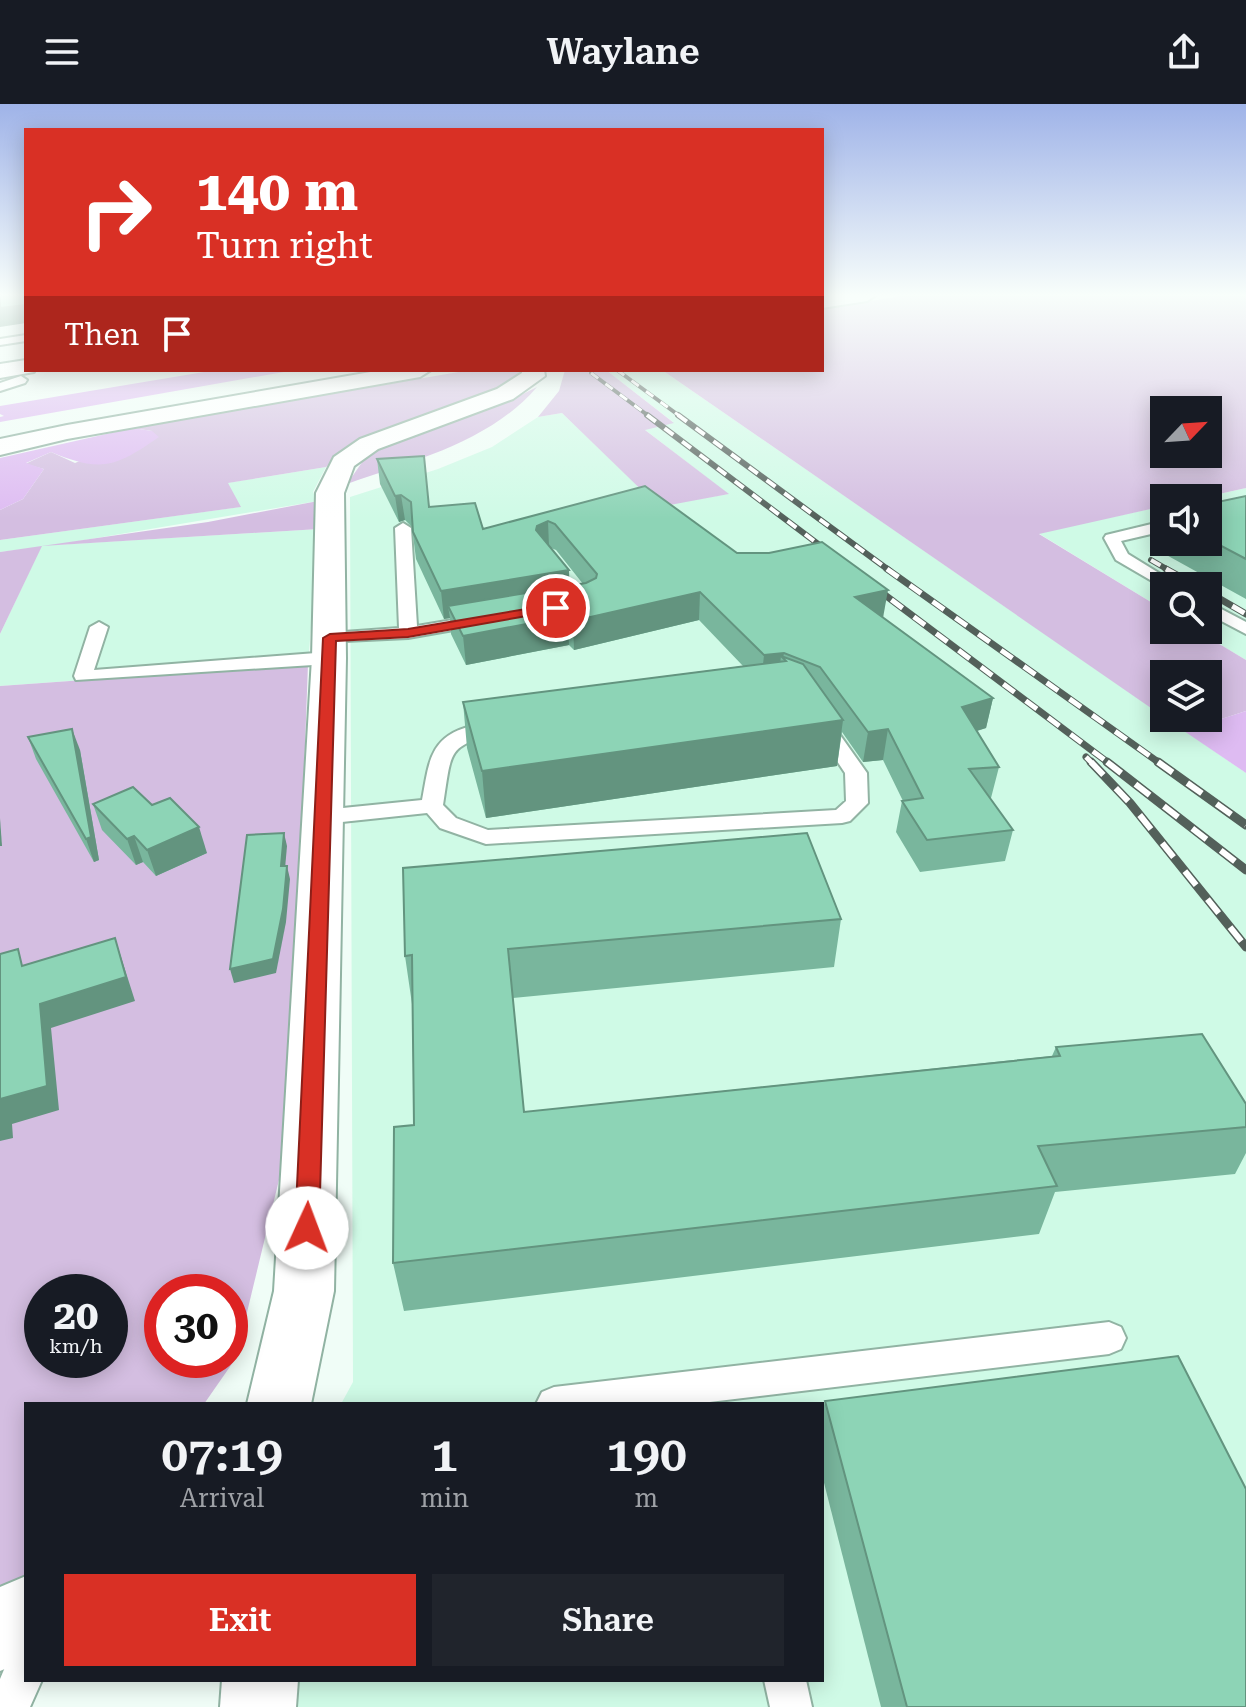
<!DOCTYPE html>
<html lang="en">
<head>
<meta charset="utf-8">
<style>
  :root { --surface:#171b24; --page:#20242c; --text:#f1f3f6; --muted:#9ea1a6; --accent:#d93025 }
  body { margin:0; font-family:"Roboto Serif",serif; background:var(--page); color:var(--text); height:100vh; display:flex; flex-direction:column; font-size:30px; white-space:nowrap }
  * { box-sizing:border-box; margin:0 }
  p { font-size:26px; color:var(--muted) }
  .icon { flex:none; width:44px; height:44px; fill:none; stroke:currentColor; stroke-width:2; stroke-linecap:round; stroke-linejoin:round }
  .map { position:relative; flex:1; overflow:hidden }
  .drawer { position:absolute; left:24px; top:1298px; width:800px; height:280px; display:flex; flex-direction:column; background:var(--surface); border-radius:0px; box-shadow:0 4px 20px #0003 }
  .drawer>* { flex:none }
  .hud { position:absolute; left:24px; top:24px; width:800px; height:244px; border-radius:0px; box-shadow:0 4px 20px #0003; background:#d93025; color:#fff; overflow:hidden }
  .needle { width:52px; rotate:65deg }
  .buttons { position:absolute; left:1150px; top:292px; display:grid; gap:16px }
  .buttons a { display:grid; place-items:center; width:72px; height:72px; border-radius:0px; background:var(--surface); box-shadow:0 4px 20px #0003; font-size:40px }
  .speed { position:absolute; left:24px; top:1170px; display:flex; gap:16px; font-size:40px; font-weight:700; text-align:center }
  .speed>* { display:grid; place-content:center; width:104px; height:104px; border-radius:50%; background:var(--surface); box-shadow:0 4px 20px #0003; line-height:1 }
  .speed small { font-size:20px; font-weight:400 }
  .speed .limit { border:12px solid #d22; background:#fff; color:#111 }
  .pin { position:absolute; display:grid; place-items:center; width:68px; height:68px; color:#fff; margin:-34px; border:4px solid #fff; border-radius:50%; box-shadow:0 2px 8px #0007 }
  .me { position:absolute; width:88px; margin:-44px; rotate:2deg; stroke-linejoin:round; filter:drop-shadow(0 0 6px #0008) }
  .turn { display:flex; align-items:center; gap:28px; height:168px; padding:0 40px; font-size:36px }
  .turn .icon { width:104px; height:104px; stroke-width:2.5 }
  .turn b { display:block; font-size:56px; line-height:68px }
  .then { display:flex; align-items:center; height:76px; padding:0 40px; background:#0003; gap:16px; font-size:30px }
  .eta { display:flex; justify-content:space-evenly; align-items:center; height:136px; text-align:center }
  .eta b { font-size:48px; font-weight:600; line-height:56px }
  .action { display:flex; gap:16px; margin-top:auto; padding:16px 40px }
  .action a { flex:1; height:92px; border-radius:0px; background:var(--accent); color:#fff; font-size:32px; font-weight:600; line-height:92px; text-align:center }
  .action a+a { background:var(--page); color:var(--text) }
  header { display:flex; justify-content:space-between; align-items:center; height:104px; padding:0 40px; background:var(--surface); font-size:36px; font-weight:600 }
  .map>svg:first-child { display:block }
  .built { fill:#cffae6 }
  .green { fill:#d4bee1; fill-rule:evenodd }
  .forest { fill:#debbf2 }
  .lines { fill:none; stroke-linecap:round; stroke-linejoin:round }
  .service-casing { stroke:#91b3a3; stroke-width:4 }
  .minor-casing { stroke:#91b3a3; stroke-width:4 }
  .primary-casing { stroke:#91b3a3; stroke-width:4 }
  .service { fill:#fff; fill-rule:evenodd }
  .minor { fill:#fff; fill-rule:evenodd }
  .primary { fill:#fff; fill-rule:evenodd }
  .rail-far3-casing { stroke:#53605a; stroke-width:4 }
  .rail-far2-casing { stroke:#53605a; stroke-width:6 }
  .rail-far1-casing { stroke:#53605a; stroke-width:7 }
  .rail-casing { stroke:#53605a; stroke-width:9 }
  .rail-far3 { stroke:#fff; stroke-width:3; stroke-dasharray:9; stroke-linecap:butt }
  .rail-far2 { stroke:#fff; stroke-width:4; stroke-dasharray:11; stroke-linecap:butt }
  .rail-far1 { stroke:#fff; stroke-width:5; stroke-dasharray:14; stroke-linecap:butt }
  .rail { stroke:#fff; stroke-width:6; stroke-dasharray:18; stroke-linecap:butt }
  .wall { fill:#79b69d; fill-rule:evenodd }
  .shaded-wall { fill:#63947f }
  .building { fill:#8dd4b6; stroke:#63947f; stroke-width:2 }
  .route { fill:#d93025; stroke:#8d1f18; stroke-width:2 }
</style>
</head>
<body>
<header><svg class="icon" aria-label="menu" viewBox="0 0 24 24"><path d="M4 6h16M4 12h16M4 18h16"/></svg>Waylane<svg class="icon" aria-label="share" viewBox="0 0 24 24"><path d="M12 15V3M7 8l5-5 5 5M5 13v7h14v-7"/></svg></header>
<div class="map">
<svg width="1246" height="1603" viewBox="0 0 1246 1603">
  <rect width="100%" height="100%" fill="#f0fdf7"/>
  <g class="built">
    <path d="M606 266H662L1246 669V1603H288L289 1576H822V1300H341L353 1278 350 393 438 365 492 343 538 313 562 309 659 402 728 390 644 325 673 318Z"/>
    <path d="M326 363 313 388 318 397 55 441 319 425 308 560 0 582V530L41 443 0 448V436L240 403 227 379Z"/>
    <path d="M1246 384V556L1196 526H1208V482H1164V506L1038 429 1164 402V438H1208V394H1201Z"/>
  </g>
  <g class="green">
    <path d="M907 191H1246V384L1201 394H1164V402L1039 430 1164 506V526H1196L1246 556V607L1184 627 1166 614H1208V570H1164V613L662 266H822V205ZM1164 306H1208V350H1164Z"/>
    <path d="M470 266H525L522 272 493 291 354 340 326 363 228 379 241 403 0 436V406L23 395 44 365 25 360 51 348 75 359 152 327 133 324Z"/>
    <path d="M565 266H606L674 319 645 326 729 390 659 403 562 309 538 313 559 287Z"/>
    <path d="M537 283C490 338 413 357 347 380L365 354 392 339 507 298Z"/>
    <path d="M318 397 319 425 42 442 0 530V448L208 418Z"/>
    <path d="M308 560 291 1026 236 1254 204 1300H26V1470L0 1492V582ZM42 1188H110V1256H42ZM162 1188H230V1256H162Z"/>
  </g>
  <g class="forest">
    <path d="M216 266H295L0 318V313L4 312 0 310V302Z"/>
    <path d="M133 324 152 327 159 333C116 363 101 369 51 348L26 359 44 365 23 395 0 406V354Z"/>
    <path d="M1246 607V669L1184 627Z"/>
  </g>
  <g class="lines">
    <defs>
      <g id="service">
        <path d="M26 231V237L0 241V235Z"/>
        <path d="M21 272 27 276 25 279 0 287V279Z"/>
        <path d="M1164 417V427L1121 437 1128 450 1180 482 1164 484 1116 456 1104 434 1106 431Z"/>
        <path d="M403 419 411 424 417 522 482 511 491 516 482 521 408 534 324 538 321 534 330 529 399 524 395 424Z"/>
        <path d="M1208 498 1246 518V530L1208 510Z"/>
        <path d="M99 518 108 523 94 566 329 548 338 554 329 560 76 576 74 572 90 523Z"/>
        <path d="M821 612 828 614 867 669 868 699 850 717 842 719 486 740 440 724 427 709 323 720 312 713 323 706 422 696C429 659 429 633 471 622 482 620 493 617 503 620L506 624 503 628C446 642 452 645 443 701L456 714 488 726 836 706 846 697 845 669 811 618Z"/>
        <path d="M1109 1218 1121 1223 1126 1234 1121 1245 1109 1250 693 1300H536L542 1288 554 1283Z"/>
        <path d="M26 1543V1576H42L30 1603H0V1575L11 1549Z"/>
        <path d="M764 1576H806L812 1603H770Z"/>
      </g>
      <g id="minor">
        <path d="M26 256V266L34 268 0 274V260Z"/>
        <path d="M522 266H544L545 272 513 295 378 345 354 362 344 389 346 554 334 1187 311 1300H247L274 1187 312 554 316 389 334 353 360 335 497 285 522 269Z"/>
        <path d="M26 1472V1556L0 1567V1483Z"/>
        <path d="M222 1576H298L296 1603H220Z"/>
      </g>
      <g id="primary">
        <path d="M832 191H876L867 197 822 204V192Z"/>
        <path d="M382 266H431L420 273 67 335 0 351V335L67 321Z"/>
      </g>
    </defs>
    <use href="#service" class="service-casing"/>
    <use href="#minor" class="minor-casing"/>
    <use href="#primary" class="primary-casing"/>
    <use href="#service" class="service"/>
    <use href="#minor" class="minor"/>
    <use href="#primary" class="primary"/>
    <defs>
      <g id="rail-far3">
        <path d="M617 266 681 313"/>
        <path d="M591 269 650 313"/>
      </g>
      <g id="rail-far2">
        <path d="M647 311 834 452"/>
        <path d="M678 311 890 467"/>
        <path d="M1151 456 1170 467"/>
      </g>
      <g id="rail-far1">
        <path d="M887 465 1161 660"/>
        <path d="M1166 465 1197 482"/>
        <path d="M869 479 1110 660"/>
        <path d="M1208 488 1246 510"/>
        <path d="M1086 653 1093 660"/>
      </g>
      <g id="rail">
        <path d="M1091 658 1130 699 1246 843"/>
        <path d="M1107 658 1246 766"/>
        <path d="M1158 658 1246 721"/>
      </g>
    </defs>
    <use href="#rail-far3" class="rail-far3-casing"/>
    <use href="#rail-far2" class="rail-far2-casing"/>
    <use href="#rail-far1" class="rail-far1-casing"/>
    <use href="#rail" class="rail-casing"/>
    <use href="#rail-far3" class="rail-far3"/>
    <use href="#rail-far2" class="rail-far2"/>
    <use href="#rail-far1" class="rail-far1"/>
    <use href="#rail" class="rail"/>
  </g>
  <g class="wall">
    <path d="M377 355 429 403 483 425 645 382 737 449 883 514 993 594 986 624 977 627 999 663 991 694H990L1013 726 1005 757 920 768 896 728 902 697H903L883 656 863 658 842 628 837 662 486 714 467 644 463 598 743 562 699 516 574 546 569 541 466 561 451 530 450 514 444 515 416 455 412 423 405 416 399 418 380 380ZM551 444 556 446 583 480 569 482Z"/>
    <path d="M1246 392V495L1152 443 1161 411 1164 410V438H1208V400Z"/>
    <path d="M28 633 80 646 99 756 94 758 36 655Z"/>
    <path d="M93 700 152 701 207 749 156 772 143 758 136 761 102 726Z"/>
    <path d="M841 815 834 863 513 894 524 1008 1052 952 1056 943 1246 1000V1049L1235 1070 1055 1088 1039 1130 404 1207 393 1159 414 1021 412 900 405 852Z"/>
    <path d="M825 1297 1246 1603H881L822 1371V1310Z"/>
  </g>
  <g class="shaded-wall">
    <path d="M26 201V219L0 223V204Z"/>
    <path d="M401 391 405 416 399 418 395 392Z"/>
    <path d="M548 417 549 443 536 426 537 422Z"/>
    <path d="M569 466 570 494 448 502 450 514 444 515 441 487Z"/>
    <path d="M888 486 883 514 855 493Z"/>
    <path d="M700 488 699 516 574 546 573 517Z"/>
    <path d="M568 512 569 541 466 561 463 532Z"/>
    <path d="M784 549 783 554 781 552 778 579 761 580 764 551Z"/>
    <path d="M993 594 986 624 956 633 962 603Z"/>
    <path d="M843 616 837 662 486 714 482 667Z"/>
    <path d="M72 625 80 646 99 756 94 758 86 735Z"/>
    <path d="M888 625 883 656 863 658 868 628Z"/>
    <path d="M0 714 2 742H0Z"/>
    <path d="M199 723 207 749 156 772 147 746Z"/>
    <path d="M284 729 287 742 284 776 281 762Z"/>
    <path d="M134 732 143 758 136 761 127 735Z"/>
    <path d="M287 762 290 775 286 818 276 869 234 879 230 865Z"/>
    <path d="M115 834 135 897 51 924 59 1006 12 1020 13 1034 0 1037V995L40 900Z"/>
  </g>
  <g class="building">
    <path d="M26 191V201L0 204V192Z"/>
    <path d="M424 352 429 403 475 399 483 425 645 382 737 449H769L822 438 888 486 855 493 993 594 962 603 999 663 969 665 1013 726 927 736 902 697 923 694 888 625 868 628 820 563 784 549 764 551 700 488 573 517 568 512 463 532 448 502 586 479 596 474 597 470 555 420 548 417 537 422 536 426 569 466 441 487 413 428 411 398 401 391 395 392 377 355Z"/>
    <path d="M1246 392V455L1208 435V400Z"/>
    <path d="M781 552 803 560 843 616 482 667 463 598 786 557Z"/>
    <path d="M72 625 91 733 86 735 28 633Z"/>
    <path d="M133 683 152 701 170 694 199 723 147 746 134 732 127 735 93 700Z"/>
    <path d="M284 729 281 762H287L283 805 273 855 230 865 247 731Z"/>
    <path d="M807 729 841 815 508 845 524 1008 1060 952 1056 943 1202 930 1246 1000V1023L1038 1042 1057 1082 393 1159 394 1023 414 1021 412 851 405 852 403 764Z"/>
    <path d="M115 834 126 873 40 900 47 982 0 995V850L18 845 22 862Z"/>
    <path d="M1178 1252 1246 1385V1603H907L825 1297Z"/>
  </g>
  <linearGradient id="sky" x2="0" y2="1"><stop stop-color="#9fb3e8"/><stop offset="0.46" stop-color="#f8fefb"/><stop offset="1" stop-color="#f8fefb" stop-opacity="0"/></linearGradient>
  <rect width="1246" height="415" fill="url(#sky)"/>
  <path class="route" d="M556 500 563 504 561 506 408 533 336 537 319 1124 315 1131 307 1134 298 1131 295 1124 323 534 330 530 408 525Z"/>
</svg>
<div class="buttons">
<a><svg class="needle" viewBox="-14 -14 28 28"><path d="M0-13l5 13h-10z" fill="#e53935"/><path d="M0 13l5-13h-10z" fill="#9ea1a6"/></svg></a>
<a><svg class="icon" aria-label="sound" viewBox="0 0 24 24"><path d="M4 9h4l5-4v14l-5-4H4zM17 9q2 3 0 6"/></svg></a>
<a><svg class="icon" aria-label="search" viewBox="0 0 24 24"><circle cx="10" cy="10" r="6"/><path d="M15 15l6 6"/></svg></a>
<a><svg class="icon" aria-label="layers" viewBox="0 0 24 24"><path d="M12 4l9 5-9 5-9-5zM3 14l9 5 9-5"/></svg></a>
</div>
<div class="speed"><div>20<small>km/h</small></div><div class="limit">30</div></div>
<div class="pin" style="left:556px;top:504px;background:#d93025"><svg class="icon" aria-label="arrive" viewBox="0 0 24 24"><path d="M6 21V4h12l-3 4 3 4H6"/></svg></div>
<svg class="me" style="left:307px;top:1124px" viewBox="-20 -20 40 40"><circle r="19" fill="#fff"/><path d="M0-13L10 11 0 6-10 11z" fill="#d93025"/></svg>
<div class="hud">
<div class="turn"><svg class="icon" aria-label="right" viewBox="0 0 24 24"><path d="M7 20v-9h11M14 6l5 5-5 5"/></svg><div><b>140 m</b>Turn right</div></div>
<div class="then">Then<svg class="icon" aria-label="arrive" viewBox="0 0 24 24"><path d="M6 21V4h12l-3 4 3 4H6"/></svg></div>
</div>
<section class="drawer">
<div class="eta">
<div><b>07:19</b><p>Arrival</p></div>
<div><b>1</b><p>min</p></div>
<div><b>190</b><p>m</p></div>
</div>
<div class="action"><a>Exit</a><a>Share</a></div>
</section>
</div>
</body>
</html>
